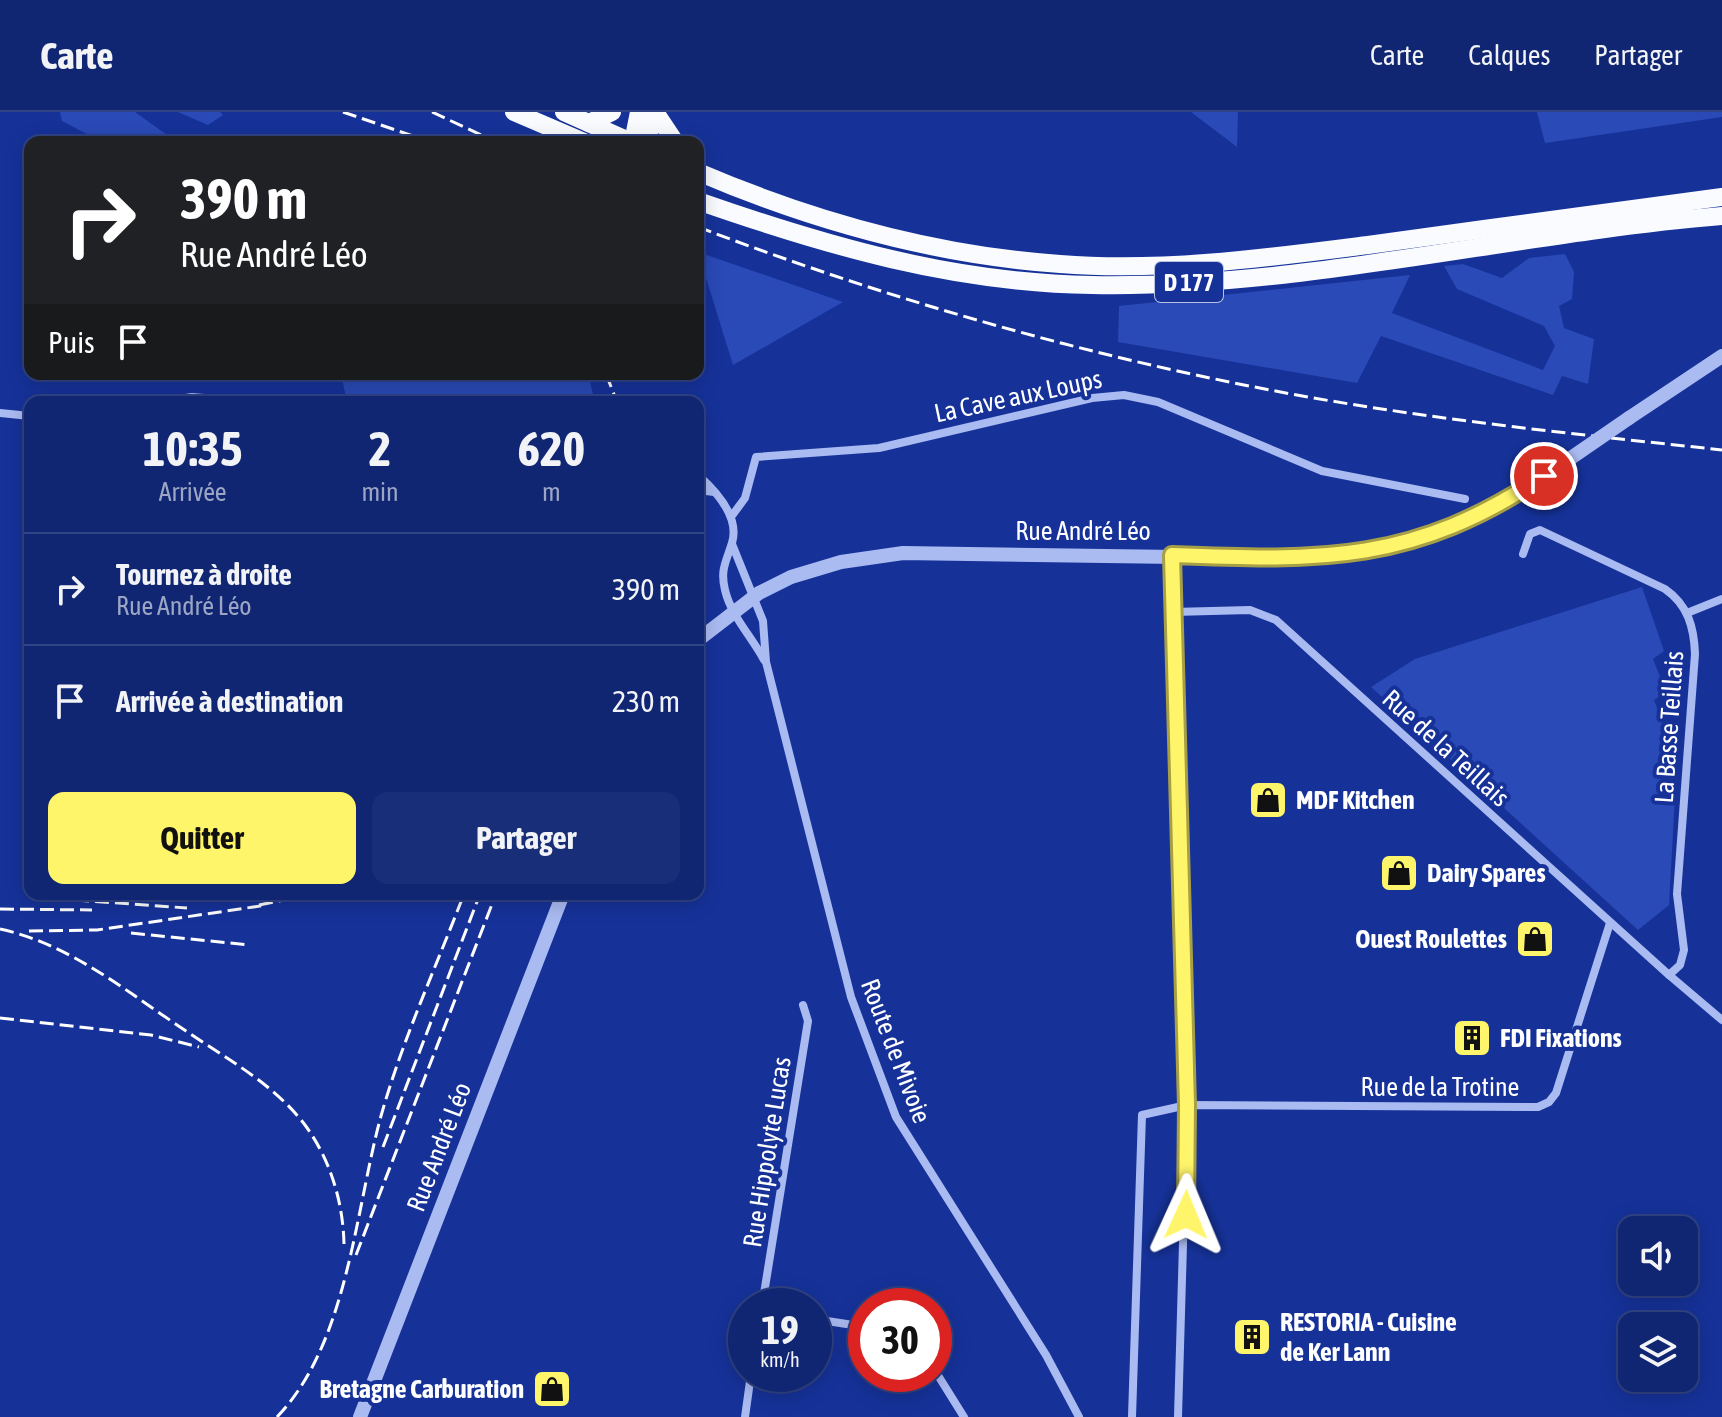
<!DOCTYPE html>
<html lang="fr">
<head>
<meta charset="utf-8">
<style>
  :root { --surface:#102673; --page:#192e78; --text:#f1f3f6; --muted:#9ca5c4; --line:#304385; --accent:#fff56b }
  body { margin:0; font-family:"Asap Condensed",sans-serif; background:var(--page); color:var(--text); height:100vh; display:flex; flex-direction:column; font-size:30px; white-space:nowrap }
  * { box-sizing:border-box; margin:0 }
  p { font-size:26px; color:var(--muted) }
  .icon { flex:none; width:44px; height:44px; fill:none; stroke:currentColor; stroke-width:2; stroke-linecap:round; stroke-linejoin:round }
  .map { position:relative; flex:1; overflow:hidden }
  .panel { position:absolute; left:24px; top:284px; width:680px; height:504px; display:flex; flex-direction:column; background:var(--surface); border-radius:16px; box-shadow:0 4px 20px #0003,0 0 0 2px var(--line) }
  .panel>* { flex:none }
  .banner { position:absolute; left:24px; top:24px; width:680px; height:244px; border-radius:16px; box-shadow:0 4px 20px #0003,0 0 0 2px var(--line); background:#202124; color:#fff; overflow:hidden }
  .fabs { position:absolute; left:1618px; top:1104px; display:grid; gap:16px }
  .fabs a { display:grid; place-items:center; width:80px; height:80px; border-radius:16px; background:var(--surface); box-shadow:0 4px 20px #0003,0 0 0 2px var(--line); font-size:40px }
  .speed { position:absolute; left:728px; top:1176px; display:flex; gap:16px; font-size:40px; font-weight:700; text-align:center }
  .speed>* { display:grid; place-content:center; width:104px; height:104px; border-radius:50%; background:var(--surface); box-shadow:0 4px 20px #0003,0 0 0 2px var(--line); line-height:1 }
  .speed small { font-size:20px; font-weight:400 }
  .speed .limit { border:12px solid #d22; background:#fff; color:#111 }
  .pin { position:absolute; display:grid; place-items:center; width:68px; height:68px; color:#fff; margin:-34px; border:4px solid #fff; border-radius:50%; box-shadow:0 2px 8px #0007 }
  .me { position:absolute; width:88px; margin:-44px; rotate:1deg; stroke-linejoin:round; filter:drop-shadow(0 0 6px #0008) }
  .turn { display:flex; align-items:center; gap:28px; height:168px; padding:0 24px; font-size:36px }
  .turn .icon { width:104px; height:104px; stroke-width:2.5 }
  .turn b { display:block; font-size:56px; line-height:68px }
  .then { display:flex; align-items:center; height:76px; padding:0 24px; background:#0003; gap:16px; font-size:30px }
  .eta { display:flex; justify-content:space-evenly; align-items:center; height:136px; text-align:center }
  .eta b { font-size:48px; font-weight:700; line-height:56px }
  .cta { display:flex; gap:16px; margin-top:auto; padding:16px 24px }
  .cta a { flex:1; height:92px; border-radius:16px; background:var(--accent); color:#111; font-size:32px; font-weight:700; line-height:92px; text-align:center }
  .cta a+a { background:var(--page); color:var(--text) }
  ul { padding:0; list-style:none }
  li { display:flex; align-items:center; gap:24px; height:112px; padding:0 24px; border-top:2px solid var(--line) }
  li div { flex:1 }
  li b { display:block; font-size:30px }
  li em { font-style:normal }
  header { display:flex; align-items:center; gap:48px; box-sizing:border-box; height:112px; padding:0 40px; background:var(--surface); border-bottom:2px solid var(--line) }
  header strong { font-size:38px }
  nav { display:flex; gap:44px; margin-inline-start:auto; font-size:28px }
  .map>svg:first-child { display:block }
  .green { fill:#2a4ab7 }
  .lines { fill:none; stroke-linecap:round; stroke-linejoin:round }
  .minor { stroke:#aabbf2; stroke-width:8 }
  .tertiary { stroke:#aabbf2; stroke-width:14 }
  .trunk { stroke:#fafbff; stroke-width:18 }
  .rail { stroke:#fff; stroke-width:3; stroke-dasharray:14 6; stroke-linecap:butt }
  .tertiary-bridge { stroke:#aabbf2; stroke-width:14 }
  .route-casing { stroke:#a69f46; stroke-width:20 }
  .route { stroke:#fff56b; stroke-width:14 }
  .labels { text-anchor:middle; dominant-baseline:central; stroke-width:8; stroke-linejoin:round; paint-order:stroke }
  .shield { fill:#163299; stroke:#b9c2e0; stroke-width:2 }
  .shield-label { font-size:24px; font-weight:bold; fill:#fff }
  .street-label { font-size:26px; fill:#fff; stroke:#163299 }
  .poi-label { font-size:26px; font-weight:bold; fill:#fff; stroke:#163299; text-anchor:start }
</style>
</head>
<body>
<header>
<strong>Carte</strong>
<nav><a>Carte</a><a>Calques</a><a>Partager</a></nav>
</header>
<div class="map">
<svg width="1722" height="1305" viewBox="0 0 1722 1305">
  <rect width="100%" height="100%" fill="#163299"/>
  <g class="green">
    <path d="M60 0H135L177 30H102L62 9Z"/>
    <path d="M178 0H220L223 3 208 13Z"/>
    <path d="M1191 0H1238L1237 35Z"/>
    <path d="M1537 0H1722V5L1545 31Z"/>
    <path d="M698 140 843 190 733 253Z"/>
    <path d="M1565 142 1574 160 1572 187 1559 194 1564 216 1594 227 1588 272 1562 264 1553 283 1381 224 1357 271 1118 230 1119 194 1410 163 1392 201 1543 258 1555 234 1544 214 1457 177 1444 154 1463 152 1502 166 1529 146Z"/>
    <path d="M341 262H588L595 290H347Z"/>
    <path d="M1642 475 1664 539 1653 547 1666 580 1654 588 1677 648 1669 793 1638 818 1371 575 1415 547Z"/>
  </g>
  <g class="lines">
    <g class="minor">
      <path d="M161 290 192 285 252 290"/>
      <path d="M0 301 30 304"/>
      <path d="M698 363C716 379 740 405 732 431 726 450 720 458 725 478 731 504 752 525 764 548"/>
      <path d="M698 378 714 380"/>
      <path d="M731 405 745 386 756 345 879 336 1092 286 1124 283 1158 290 1322 359 1465 387"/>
      <path d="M732 432 763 509 766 550 851 885 896 1005 1046 1243 1079 1305"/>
      <path d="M1523 442 1530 422 1540 418 1665 477C1688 493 1694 515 1695 542L1677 782 1684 838 1680 853 1669 863 1722 908"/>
      <path d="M1172 443 1187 993 1178 1305"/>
      <path d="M1173 500 1250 498 1276 508 1669 863"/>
      <path d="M1687 501 1722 487"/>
      <path d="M762 1194 808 909 803 893"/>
      <path d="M814 1207 866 1215"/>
      <path d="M934 1257 964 1305"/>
      <path d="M745 1305 751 1262"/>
      <path d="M1132 1305 1142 1003 1187 993 1538 995 1549 990 1556 981 1610 811"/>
    </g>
    <g class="tertiary">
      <path d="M1629 306 1722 244"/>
      <path d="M698 528 759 481 791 465 841 450 903 441 1248 446 1352 442 1432 423 1473 407 1565 350"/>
      <path d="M360 1305 563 782"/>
    </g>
    <g class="trunk">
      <path d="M514 0 584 30"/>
      <path d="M564 0 631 30"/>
      <path d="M655 0 675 30"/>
      <path d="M589 11 612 0"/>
      <path d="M633 30 639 0"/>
      <path d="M648 30 651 0"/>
      <path d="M698 60C815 110 933 143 1060 152 1163 160 1266 146 1368 133 1486 117 1604 100 1722 85"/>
      <path d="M698 89C827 134 954 171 1092 173 1301 177 1514 121 1722 104"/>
    </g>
    <g class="rail">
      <path d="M343 0 413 24"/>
      <path d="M432 0 496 30"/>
      <path d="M698 115C895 190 1100 248 1308 285 1445 309 1584 323 1722 338"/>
      <path d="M606 262 617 290"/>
      <path d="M75 788 187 796"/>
      <path d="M259 793 315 782"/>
      <path d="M0 797 92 798"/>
      <path d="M0 817C70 832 127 880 186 919 227 947 274 972 305 1013 330 1047 343 1089 344 1132"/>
      <path d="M29 819 97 818 267 793"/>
      <path d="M131 821 250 833"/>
      <path d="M0 906 151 923 199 935"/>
      <path d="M383 1035 480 782"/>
      <path d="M356 1143 496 782"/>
      <path d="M277 1305C348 1231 355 1099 381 1004 402 929 436 855 464 782"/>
    </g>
    <path class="tertiary-bridge" d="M1565 350 1629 306"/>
  </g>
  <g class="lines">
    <defs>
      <path id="route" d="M1186 1103 1187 993 1172 443C1323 449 1414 451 1544 364"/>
    </defs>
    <use href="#route" class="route-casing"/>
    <use href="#route" class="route"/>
  </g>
  <defs>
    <symbol id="shop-square" viewBox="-11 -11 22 22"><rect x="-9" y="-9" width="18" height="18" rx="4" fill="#fff56b" stroke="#163299"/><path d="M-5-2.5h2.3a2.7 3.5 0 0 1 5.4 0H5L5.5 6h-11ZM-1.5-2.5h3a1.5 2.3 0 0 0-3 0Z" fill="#111"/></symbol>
    <symbol id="building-square" viewBox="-11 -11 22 22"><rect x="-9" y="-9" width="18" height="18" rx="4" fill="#fff56b" stroke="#163299"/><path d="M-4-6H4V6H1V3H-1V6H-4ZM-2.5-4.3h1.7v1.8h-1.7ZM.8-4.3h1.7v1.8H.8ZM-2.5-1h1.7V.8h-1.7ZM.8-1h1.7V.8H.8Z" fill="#111"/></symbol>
  </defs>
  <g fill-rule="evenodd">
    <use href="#shop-square" x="1246" y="666" width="44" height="44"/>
    <use href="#shop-square" x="1377" y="739" width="44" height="44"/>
    <use href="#shop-square" x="1513" y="805" width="44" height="44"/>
    <use href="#building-square" x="1450" y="904" width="44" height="44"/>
    <use href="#building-square" x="1230" y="1203" width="44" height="44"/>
    <use href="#shop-square" x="530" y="1255" width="44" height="44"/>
  </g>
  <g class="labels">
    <rect class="shield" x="1155" y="150" width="68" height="40" rx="6"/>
    <g class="shield-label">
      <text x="1189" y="170">D 177</text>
    </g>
    <g class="street-label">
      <text transform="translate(1018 284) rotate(-12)">La Cave aux Loups</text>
      <text x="1083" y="419">Rue André Léo</text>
      <text transform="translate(1669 615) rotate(-86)">La Basse Teillais</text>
      <text transform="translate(1446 636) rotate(42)">Rue de la Teillais</text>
      <text transform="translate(896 939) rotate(69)">Route de Mivoie</text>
      <text x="1440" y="975">Rue de la Trotine</text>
      <text transform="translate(439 1035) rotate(-69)">Rue André Léo</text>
      <text transform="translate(767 1040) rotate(-81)">Rue Hippolyte Lucas</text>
    </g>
    <g class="poi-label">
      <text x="1296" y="688">MDF Kitchen</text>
      <text x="1427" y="761">Dairy Spares</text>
      <text x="1507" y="827" text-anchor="end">Ouest Roulettes</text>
      <text x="1500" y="926">FDI Fixations</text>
      <text x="1280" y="1210">RESTORIA - Cuisine<tspan x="1280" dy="30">de Ker Lann</tspan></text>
      <text x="524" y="1277" text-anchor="end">Bretagne Carburation</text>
    </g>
  </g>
</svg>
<div class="fabs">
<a><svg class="icon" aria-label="sound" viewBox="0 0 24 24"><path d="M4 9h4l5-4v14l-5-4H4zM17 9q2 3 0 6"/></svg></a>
<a><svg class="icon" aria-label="layers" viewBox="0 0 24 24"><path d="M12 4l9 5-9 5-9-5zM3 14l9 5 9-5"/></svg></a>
</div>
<div class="speed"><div>19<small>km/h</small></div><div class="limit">30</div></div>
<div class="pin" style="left:1544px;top:364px;background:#d93025"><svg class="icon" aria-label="arrive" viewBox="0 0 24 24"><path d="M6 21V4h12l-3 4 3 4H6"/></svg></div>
<svg class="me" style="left:1186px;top:1103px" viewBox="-20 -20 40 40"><path d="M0-17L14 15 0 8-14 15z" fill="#fff56b" stroke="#fff" stroke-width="4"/></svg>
<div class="banner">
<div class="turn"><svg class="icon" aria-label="right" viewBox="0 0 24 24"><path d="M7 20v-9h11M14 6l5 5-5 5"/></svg><div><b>390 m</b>Rue André Léo</div></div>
<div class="then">Puis<svg class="icon" aria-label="arrive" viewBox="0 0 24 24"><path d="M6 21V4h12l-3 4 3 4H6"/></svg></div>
</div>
<section class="panel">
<div class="eta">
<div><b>10:35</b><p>Arrivée</p></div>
<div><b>2</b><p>min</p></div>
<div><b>620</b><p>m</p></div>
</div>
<ul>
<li><svg class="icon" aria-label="right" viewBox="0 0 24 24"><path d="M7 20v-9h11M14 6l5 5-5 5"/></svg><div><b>Tournez à droite</b><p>Rue André Léo</p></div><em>390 m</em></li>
<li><svg class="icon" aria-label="arrive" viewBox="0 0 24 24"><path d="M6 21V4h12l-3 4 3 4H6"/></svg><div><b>Arrivée à destination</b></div><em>230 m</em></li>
</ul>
<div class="cta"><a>Quitter</a><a>Partager</a></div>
</section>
</div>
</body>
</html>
